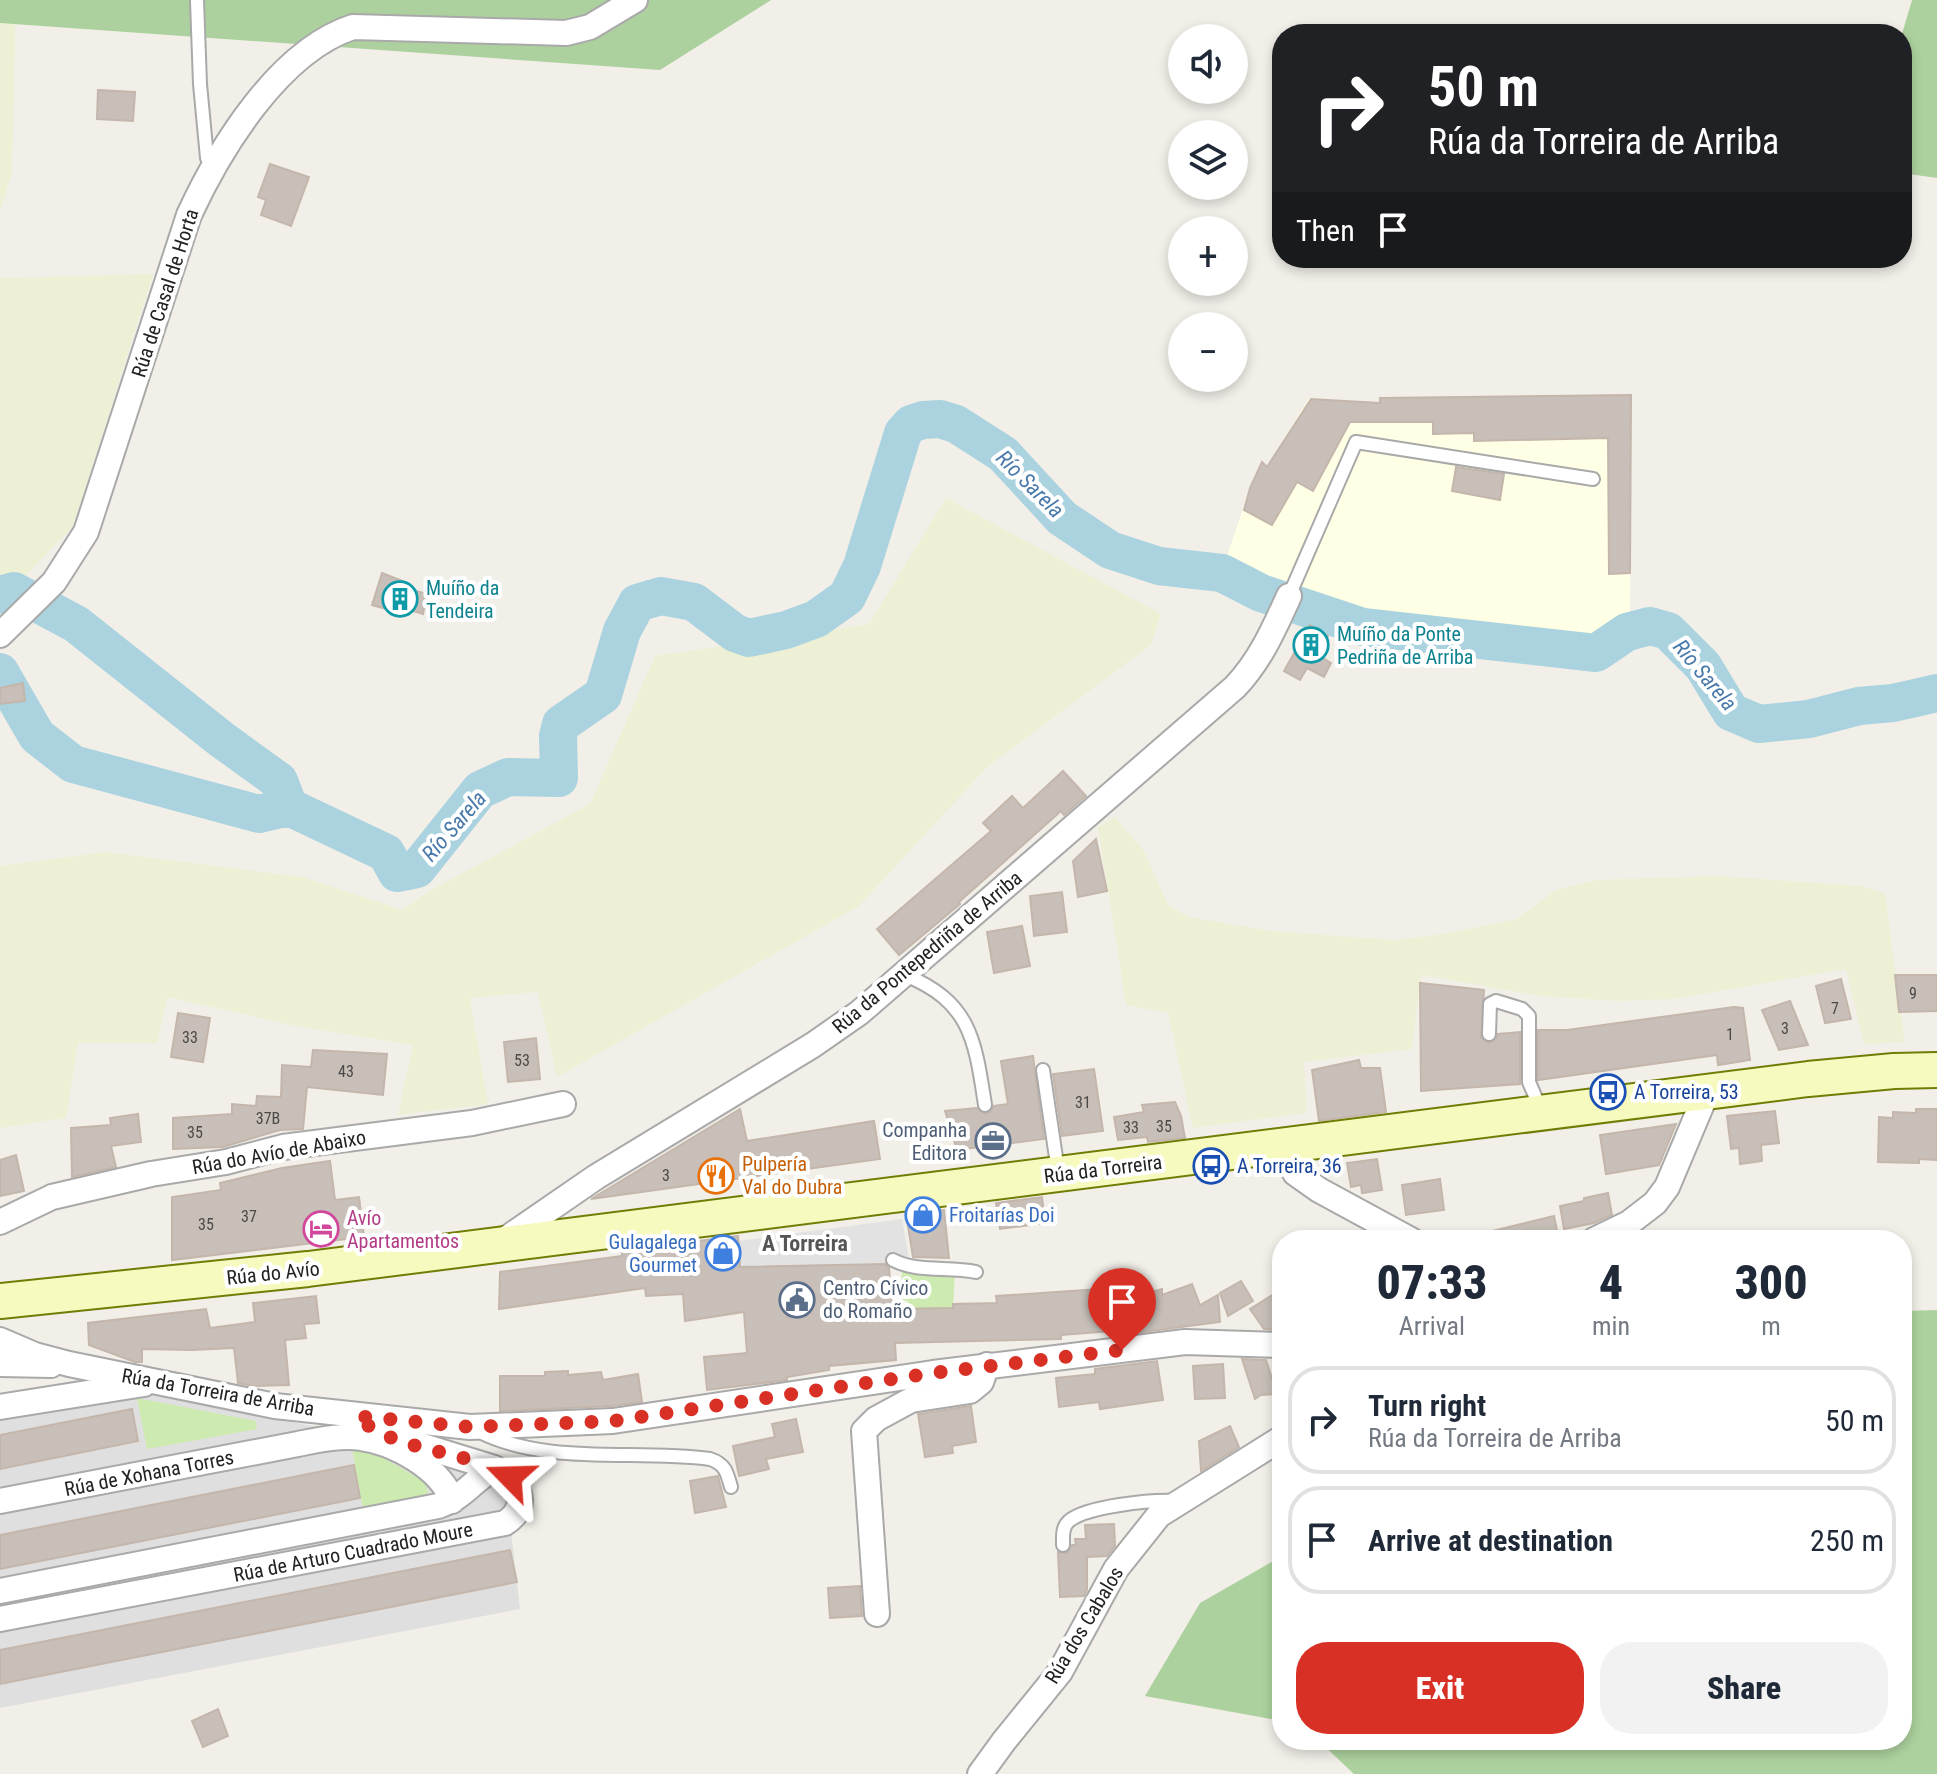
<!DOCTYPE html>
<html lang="en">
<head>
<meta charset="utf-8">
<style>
  :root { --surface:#fff; --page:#f2f2f3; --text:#1f2937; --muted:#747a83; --line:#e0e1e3; --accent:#d93025 }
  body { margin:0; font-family:"Roboto Condensed",sans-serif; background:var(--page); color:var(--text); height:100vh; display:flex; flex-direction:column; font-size:30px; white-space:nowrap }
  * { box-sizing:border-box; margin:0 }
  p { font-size:26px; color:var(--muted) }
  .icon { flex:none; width:44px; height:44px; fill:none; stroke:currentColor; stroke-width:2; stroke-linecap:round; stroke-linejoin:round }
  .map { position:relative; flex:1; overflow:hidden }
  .side { position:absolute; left:1272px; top:1230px; width:640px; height:520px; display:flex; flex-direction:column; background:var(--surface); border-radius:32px; box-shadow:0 4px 12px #0003 }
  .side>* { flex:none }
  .top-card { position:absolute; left:1272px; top:24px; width:640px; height:244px; border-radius:32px; box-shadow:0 4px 12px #0003; background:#202124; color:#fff; overflow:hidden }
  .tools { position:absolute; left:1168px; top:24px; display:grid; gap:16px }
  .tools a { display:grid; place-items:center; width:80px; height:80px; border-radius:50%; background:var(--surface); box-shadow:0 4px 12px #0003; font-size:40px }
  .pin { position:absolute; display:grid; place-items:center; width:68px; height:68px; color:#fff; margin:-82px -34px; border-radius:50% 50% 50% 0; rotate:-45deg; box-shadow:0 0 8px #0007 }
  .pin .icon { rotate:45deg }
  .me { position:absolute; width:88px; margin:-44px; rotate:292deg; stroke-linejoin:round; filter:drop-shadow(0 0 6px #0008) }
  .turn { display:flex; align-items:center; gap:28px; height:168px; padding:0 24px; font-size:36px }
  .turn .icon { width:104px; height:104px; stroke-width:2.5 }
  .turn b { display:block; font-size:56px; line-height:68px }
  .then { display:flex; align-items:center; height:76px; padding:0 24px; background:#0003; gap:16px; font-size:30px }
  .eta { display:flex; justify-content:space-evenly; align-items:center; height:136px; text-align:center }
  .eta b { font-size:48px; font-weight:800; line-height:56px }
  .action { display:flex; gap:16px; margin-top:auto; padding:16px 24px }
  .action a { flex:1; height:92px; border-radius:32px; background:var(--accent); color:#fff; font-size:32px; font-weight:800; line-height:92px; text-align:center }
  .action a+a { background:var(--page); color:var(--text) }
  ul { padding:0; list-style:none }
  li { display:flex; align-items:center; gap:24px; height:108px; margin:0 16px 12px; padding:0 8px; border:4px solid var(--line); border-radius:32px }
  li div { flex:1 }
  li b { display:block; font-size:30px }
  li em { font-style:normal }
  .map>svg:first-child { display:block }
  .residential { fill:#e0dfdf }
  .education { fill:#ffffe5 }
  .farmland { fill:#eef0d5 }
  .grass { fill:#cdebb0 }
  .forest { fill:#add19e }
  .parking { fill:#e2e2e2 }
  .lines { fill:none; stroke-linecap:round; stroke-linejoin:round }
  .river { stroke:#aad3df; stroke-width:38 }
  .building { fill:#c7bfb8; stroke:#c4b6ab; stroke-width:2 }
  .service-casing { stroke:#a9a9a9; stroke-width:16 }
  .minor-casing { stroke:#a9a9a9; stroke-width:28 }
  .secondary-casing { stroke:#707d05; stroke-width:38 }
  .service { stroke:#fff; stroke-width:12 }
  .minor { stroke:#fff; stroke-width:24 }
  .secondary { stroke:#f7fabf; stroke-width:34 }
  .route { stroke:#d93025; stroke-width:14; stroke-dasharray:0 25.2 }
  .labels { text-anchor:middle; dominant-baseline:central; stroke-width:8; stroke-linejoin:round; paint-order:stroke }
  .number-label { font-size:16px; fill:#4b4948 }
  .street-label { font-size:20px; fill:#222; stroke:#fff }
  .culture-label { font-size:20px; fill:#0d838f; stroke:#fff; text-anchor:start }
  .transit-label { font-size:20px; fill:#164399; stroke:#fff; text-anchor:start }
  .service-label { font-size:20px; fill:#4e5e75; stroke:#fff; text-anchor:end }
  .food-label { font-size:20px; fill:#c56008; stroke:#fff; text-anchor:start }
  .shop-label { font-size:20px; fill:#366cbe; stroke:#fff; text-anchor:start }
  .hotel-label { font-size:20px; fill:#b23c85; stroke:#fff; text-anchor:start }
  .water-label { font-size:22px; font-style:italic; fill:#4a7aab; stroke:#fff }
  .neighbourhood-label { font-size:22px; font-weight:bold; fill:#555; stroke:#fff }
</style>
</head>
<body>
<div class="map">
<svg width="1937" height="1774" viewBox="0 0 1937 1774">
  <rect width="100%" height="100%" fill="#f2efe9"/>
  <path class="residential" d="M131 1391 490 1460 525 1487 511 1531 520 1609 0 1708V1416Z"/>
  <path class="education" d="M1631 395 1630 626 1591 644 1507 638 1375 621 1268 589 1223 568 1250 488 1262 462 1267 466 1309 398 1379 403 1380 398Z"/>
  <g class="farmland">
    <path d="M0 0H16L12 172 0 212Z"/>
    <path d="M153 274 73 527 26 575 0 583V278Z"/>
    <path d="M946 498 1161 614 1151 645 987 767 859 906 557 1077 538 992 470 998 488 1104 398 1115 413 1045 300 1027 168 997 157 1043H78L66 1118 0 1128V866L105 852 303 877 403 910 426 893 590 804 655 656 869 624Z"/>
    <path d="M1115 817 1144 851 1168 905 1189 917 1271 931 1394 940 1443 934 1517 919 1556 890 1597 880 1717 876 1862 886 1885 894 1905 1042 1864 1044 1846 969 1674 999 1618 1001 1540 996 1421 975 1412 1049 1304 1062 1307 1113 1193 1128 1168 1013 1126 1005 1098 827Z"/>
  </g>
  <g class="grass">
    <path d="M902 1271 955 1272 953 1308 909 1309 908 1301 901 1300Z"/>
    <path d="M137 1398 256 1421 257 1429 147 1449Z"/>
    <path d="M352 1448 368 1449 425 1482 428 1493 421 1498 363 1509Z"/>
  </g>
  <g class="forest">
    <path d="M0 0H771L660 70 0 23Z"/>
    <path d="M1912 0H1937V178L1902 173V34Z"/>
    <path d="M1937 1310V1774H1354L1318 1740H1902V1311Z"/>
    <path d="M1282 1556V1721L1145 1696 1200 1603Z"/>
  </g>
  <path class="parking" d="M902 1219 909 1259 888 1263 740 1267 738 1241Z"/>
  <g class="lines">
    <g class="river">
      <path d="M0 595 14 591 76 624 221 739 279 781 289 807"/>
      <path d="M0 672 37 736 73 764 259 814 289 807 386 853 397 873 417 869 480 790 508 777 559 778 558 736 561 724 603 695 622 631 637 603 661 596 694 602 735 633 749 638 786 630 816 619 847 597 862 566 903 433 911 424 923 420 940 419 956 424 1003 454 1062 518 1110 550 1159 566 1222 573 1261 593 1363 627 1596 653 1627 632 1650 626 1668 631 1703 666 1731 712 1759 724 1809 719 1859 706 1893 703 1937 693"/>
    </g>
  </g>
  <g class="building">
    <path d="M98 90 135 92 133 121 97 119Z"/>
    <path d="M270 164 309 177 291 226 261 215 266 200 258 197Z"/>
    <path d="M1631 395 1630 573 1609 574 1608 438 1474 441V433L1433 434V422H1350L1313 491 1297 482 1272 525 1244 510 1250 488 1262 462 1267 467 1311 399 1380 403V398Z"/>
    <path d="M1456 467 1504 474 1500 500 1452 491Z"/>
    <path d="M382 573 405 582 402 587 427 594 423 614 410 610 408 615 372 605Z"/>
    <path d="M1310 625 1328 636 1318 655 1331 663 1324 677 1307 668 1300 680 1284 671Z"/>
    <path d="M23 683 25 701 0 704V688Z"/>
    <path d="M1063 771 1086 796 1064 815 1061 811 959 902 960 904 899 955 877 929 991 831 983 823 1012 796 1023 808Z"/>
    <path d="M1096 839 1107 891 1078 897 1073 861Z"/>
    <path d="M1062 892 1067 932 1034 936 1030 896Z"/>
    <path d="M1022 926 1030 966 994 973 987 932Z"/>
    <path d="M1895 975H1937V1011L1899 1012Z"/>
    <path d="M1841 979 1851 1019 1825 1023 1816 986Z"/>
    <path d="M1420 983 1484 990 1481 1038 1489 1043 1496 1039 1498 1034 1520 1032V1084L1421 1091Z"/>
    <path d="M1790 1001 1808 1045 1779 1050 1762 1010Z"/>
    <path d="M1734 1007 1743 1008 1750 1060 1718 1065 1717 1055 1538 1080V1030H1567Z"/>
    <path d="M178 1013 210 1018 203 1062 171 1057Z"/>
    <path d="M536 1038 540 1079 508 1082 504 1042Z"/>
    <path d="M313 1050 387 1054 383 1095 307 1087 303 1129 280 1130 223 1147 173 1149V1118L232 1114V1104L256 1106 257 1096 281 1097 282 1065 311 1067Z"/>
    <path d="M1033 1056 1044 1139 957 1150 945 1111 977 1108 986 1114 991 1111 994 1106 1008 1104 1001 1061Z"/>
    <path d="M1359 1060 1361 1068H1380L1386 1112 1319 1121 1312 1070Z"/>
    <path d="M1094 1069 1103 1131 1062 1136 1053 1074Z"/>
    <path d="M1175 1102 1181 1116 1185 1138 1148 1142 1147 1137 1118 1140 1114 1117 1144 1112 1142 1105Z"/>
    <path d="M740 1109 747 1141 874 1121 880 1159 591 1199Z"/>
    <path d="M1916 1109H1937V1160L1919 1159V1163L1878 1162 1879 1117 1893 1118V1112L1916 1113Z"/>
    <path d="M1775 1111 1779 1143 1761 1145 1762 1161 1740 1164 1739 1148 1731 1149 1727 1116Z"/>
    <path d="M138 1114 141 1142 111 1146 116 1167 72 1177 71 1128 111 1125 110 1118Z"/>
    <path d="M1676 1124 1659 1165 1606 1174 1600 1135Z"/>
    <path d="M16 1155 24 1191 0 1196V1160Z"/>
    <path d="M1377 1159 1382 1190 1362 1193 1361 1185 1351 1187 1347 1163Z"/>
    <path d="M330 1161 335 1200 359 1197 364 1237 172 1260V1197L221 1190 220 1183 282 1168Z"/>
    <path d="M1440 1179 1444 1210 1406 1215 1402 1185Z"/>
    <path d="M1608 1193 1612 1215 1594 1223 1564 1229 1560 1206 1584 1201V1198Z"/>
    <path d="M1042 1197 1045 1223 1000 1229 996 1203Z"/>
    <path d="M944 1210 949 1258 913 1257 906 1214Z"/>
    <path d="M1554 1216 1559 1240H1480V1234Z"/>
    <path d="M738 1236 740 1267 885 1264 889 1268 892 1309 953 1308V1304L997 1303 996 1296 1099 1289 1100 1303 1141 1301 1139 1296 1162 1289V1295L1192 1284 1200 1305 1218 1295 1220 1322 1112 1336V1331L1061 1335V1339L895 1343 896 1360 829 1366V1370L787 1377V1380L707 1390 704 1357 747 1353 744 1312 685 1321 683 1294 646 1296 645 1288 499 1309 500 1272 622 1256V1251Z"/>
    <path d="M1241 1281 1253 1301 1228 1316 1220 1293Z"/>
    <path d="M1282 1289V1330L1264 1329 1250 1309Z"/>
    <path d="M316 1296 319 1323 304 1324 306 1338 285 1340 289 1385 253 1386 238 1383 234 1348 192 1350 142 1349V1362H135L89 1345 88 1323 206 1309 210 1328 255 1322 253 1303Z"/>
    <path d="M1242 1359 1266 1360 1277 1394 1261 1395 1255 1399Z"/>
    <path d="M1157 1361 1163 1400 1100 1409 1099 1402 1059 1407 1056 1378 1095 1374V1369Z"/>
    <path d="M1223 1364 1225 1398 1195 1399 1193 1366Z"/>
    <path d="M568 1371V1375L601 1372 603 1380 638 1374 642 1402 612 1406 500 1411V1376H545V1372Z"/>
    <path d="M971 1406 976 1442 952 1446 953 1453 925 1457 918 1414Z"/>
    <path d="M132 1409 138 1441 0 1469V1435Z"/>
    <path d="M796 1419 803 1452 766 1459 769 1469 739 1476 733 1446 775 1437 772 1424Z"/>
    <path d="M1230 1426 1239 1447 1201 1471 1199 1441Z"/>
    <path d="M354 1465 360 1498 0 1569V1535Z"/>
    <path d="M718 1476 726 1507 695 1513 690 1481Z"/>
    <path d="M1114 1524 1115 1546 1107 1556 1087 1557V1590L1084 1596 1060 1597 1058 1552 1067 1553 1072 1545H1076L1075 1539H1086L1085 1525Z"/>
    <path d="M510 1550 517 1582 0 1684V1650Z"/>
    <path d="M860 1586 862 1616 830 1618 828 1588Z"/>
    <path d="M218 1709 228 1736 203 1747 192 1721Z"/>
  </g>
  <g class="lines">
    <defs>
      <g id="service">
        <path d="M197 1 200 84 207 158 214 167"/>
        <path d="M1289 596 1356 442 1593 479"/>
        <path d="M905 975C971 1002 975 1040 985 1105"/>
        <path d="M1489 1034 1490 1004 1496 1001 1522 1009 1529 1016V1082L1541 1110"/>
        <path d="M1043 1070 1058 1171"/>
        <path d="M893 1260C918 1273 948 1266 976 1272"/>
        <path d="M480 1432C549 1466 635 1449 710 1459 725 1464 727 1472 731 1487"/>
        <path d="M1063 1545C1063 1536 1062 1527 1069 1521 1087 1506 1151 1500 1174 1501"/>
      </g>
      <g id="minor">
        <path d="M0 635 54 582 86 532 189 215C220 148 279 51 353 27L566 33 590 27 635 0"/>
        <path d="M1285 1145 1295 1173 1319 1190 1411 1240"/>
        <path d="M0 1222 52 1197 151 1174 226 1162 283 1147 472 1123 563 1104"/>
        <path d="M1594 1240 1629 1223 1655 1203 1667 1187 1707 1092"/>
        <path d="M503 1241 596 1177 813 1045 859 1013 1235 687C1260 661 1274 629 1289 596"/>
        <path d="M0 1340 35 1355 69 1364 275 1406 470 1427 613 1421 933 1373 1185 1342 1282 1345"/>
        <path d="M0 1364 51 1365"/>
        <path d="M0 1407 144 1384"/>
        <path d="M0 1501 298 1444C318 1440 341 1435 361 1438 394 1442 442 1469 452 1501"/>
        <path d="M0 1591 438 1506C465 1497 471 1482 494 1468"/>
        <path d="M877 1614 864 1431 876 1419 911 1400 970 1391 981 1382 987 1365"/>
        <path d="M0 1619 505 1523C534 1504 516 1480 494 1468L387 1435 361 1420"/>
        <path d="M980 1774 1004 1741 1060 1672 1116 1569 1159 1515 1282 1438"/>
      </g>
      <path id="secondary" d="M0 1301 308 1269 1808 1079 1894 1071 1937 1070"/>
    </defs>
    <use href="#service" class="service-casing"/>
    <use href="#minor" class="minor-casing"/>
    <use href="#secondary" class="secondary-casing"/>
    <use href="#service" class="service"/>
    <use href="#minor" class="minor"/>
    <use href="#secondary" class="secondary"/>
  </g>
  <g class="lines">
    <path class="route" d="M510 1477C464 1448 397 1454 356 1416L470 1427 613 1421 933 1373 1122 1350"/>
  </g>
  <defs>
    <symbol id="building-ring" viewBox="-11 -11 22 22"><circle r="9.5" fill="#fff" stroke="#0f9aa8" stroke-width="1.5"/><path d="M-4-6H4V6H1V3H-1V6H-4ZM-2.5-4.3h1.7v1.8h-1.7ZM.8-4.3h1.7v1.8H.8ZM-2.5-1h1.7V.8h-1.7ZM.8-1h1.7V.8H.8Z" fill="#0f9aa8"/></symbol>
    <symbol id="bus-ring" viewBox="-11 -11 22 22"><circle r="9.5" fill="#fff" stroke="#1a4fb4" stroke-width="1.5"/><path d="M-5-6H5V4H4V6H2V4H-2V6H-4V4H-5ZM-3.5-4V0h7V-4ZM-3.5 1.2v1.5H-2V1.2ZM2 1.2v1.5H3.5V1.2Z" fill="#1a4fb4"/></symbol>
    <symbol id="office-ring" viewBox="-11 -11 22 22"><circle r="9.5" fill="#fff" stroke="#5c6f8a" stroke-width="1.5"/><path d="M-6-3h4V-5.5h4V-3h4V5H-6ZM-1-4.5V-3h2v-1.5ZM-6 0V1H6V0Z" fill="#5c6f8a"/></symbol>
    <symbol id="restaurant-ring" viewBox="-11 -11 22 22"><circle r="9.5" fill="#fff" stroke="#e8710a" stroke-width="1.5"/><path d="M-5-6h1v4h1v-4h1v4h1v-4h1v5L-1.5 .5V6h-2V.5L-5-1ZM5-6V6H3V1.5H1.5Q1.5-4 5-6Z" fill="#e8710a"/></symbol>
    <symbol id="shop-ring" viewBox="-11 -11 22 22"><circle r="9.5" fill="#fff" stroke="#3f7fe0" stroke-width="1.5"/><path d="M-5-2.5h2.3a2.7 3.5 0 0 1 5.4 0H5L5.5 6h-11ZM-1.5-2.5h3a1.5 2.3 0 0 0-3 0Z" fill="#3f7fe0"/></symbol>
    <symbol id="hotel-ring" viewBox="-11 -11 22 22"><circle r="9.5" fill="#fff" stroke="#d1479c" stroke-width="1.5"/><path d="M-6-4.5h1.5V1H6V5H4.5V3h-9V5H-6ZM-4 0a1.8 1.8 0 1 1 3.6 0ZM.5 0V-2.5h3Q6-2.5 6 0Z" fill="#d1479c"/></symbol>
    <symbol id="civic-ring" viewBox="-11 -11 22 22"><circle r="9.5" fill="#fff" stroke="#5c6f8a" stroke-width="1.5"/><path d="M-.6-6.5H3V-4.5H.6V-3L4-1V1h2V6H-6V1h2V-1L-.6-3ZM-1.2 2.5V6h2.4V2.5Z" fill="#5c6f8a"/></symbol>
  </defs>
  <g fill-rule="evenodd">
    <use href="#building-ring" x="380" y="579" width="40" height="40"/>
    <use href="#building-ring" x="1291" y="625" width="40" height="40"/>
    <use href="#bus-ring" x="1588" y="1072" width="40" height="40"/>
    <use href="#office-ring" x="973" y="1121" width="40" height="40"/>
    <use href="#bus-ring" x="1191" y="1146" width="40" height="40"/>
    <use href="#restaurant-ring" x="696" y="1156" width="40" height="40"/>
    <use href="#shop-ring" x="903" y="1195" width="40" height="40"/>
    <use href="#hotel-ring" x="301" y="1209" width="40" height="40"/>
    <use href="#shop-ring" x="703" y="1233" width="40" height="40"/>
    <use href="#civic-ring" x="777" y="1280" width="40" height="40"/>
  </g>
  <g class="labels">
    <g class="number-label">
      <text x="1913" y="993">9</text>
      <text x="1835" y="1008">7</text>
      <text x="1785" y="1028">3</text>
      <text x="1730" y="1034">1</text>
      <text x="190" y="1037">33</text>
      <text x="522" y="1060">53</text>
      <text x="346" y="1071">43</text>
      <text x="1083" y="1102">31</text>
      <text x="268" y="1118">37B</text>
      <text x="1164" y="1126">35</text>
      <text x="1131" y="1127">33</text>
      <text x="195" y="1132">35</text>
      <text x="666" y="1175">3</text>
      <text x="249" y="1216">37</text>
      <text x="206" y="1224">35</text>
    </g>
    <g class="street-label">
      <text transform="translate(165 293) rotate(-72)">Rúa de Casal de Horta</text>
      <text transform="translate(927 952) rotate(-40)">Rúa da Pontepedriña de Arriba</text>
      <text transform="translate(279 1152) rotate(-10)">Rúa do Avío de Abaixo</text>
      <text transform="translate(1103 1169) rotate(-7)">Rúa da Torreira</text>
      <text transform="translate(273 1273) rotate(-6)">Rúa do Avío</text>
      <text transform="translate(218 1392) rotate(10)">Rúa da Torreira de Arriba</text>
      <text transform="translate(149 1473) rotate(-11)">Rúa de Xohana Torres</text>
      <text transform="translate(353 1552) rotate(-11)">Rúa de Arturo Cuadrado Moure</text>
      <text transform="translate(1084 1625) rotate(-59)">Rúa dos Cabalos</text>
    </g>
    <g class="culture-label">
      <text x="426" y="588">Muíño da<tspan x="426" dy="23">Tendeira</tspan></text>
      <text x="1337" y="634">Muíño da Ponte<tspan x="1337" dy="23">Pedriña de Arriba</tspan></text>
    </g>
    <g class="transit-label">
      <text x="1634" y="1092">A Torreira, 53</text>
      <text x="1237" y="1166">A Torreira, 36</text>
    </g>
    <g class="service-label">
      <text x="967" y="1130">Companha<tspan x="967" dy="23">Editora</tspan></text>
      <text x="823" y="1288" text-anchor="start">Centro Cívico<tspan x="823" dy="23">do Romaño</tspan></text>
    </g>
    <g class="food-label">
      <text x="742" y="1164">Pulpería<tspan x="742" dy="23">Val do Dubra</tspan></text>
    </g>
    <g class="shop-label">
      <text x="949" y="1215">Froitarías Doi</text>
      <text x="697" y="1242" text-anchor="end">Gulagalega<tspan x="697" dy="23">Gourmet</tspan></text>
    </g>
    <g class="hotel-label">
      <text x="347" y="1218">Avío<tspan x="347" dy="23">Apartamentos</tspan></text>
    </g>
    <g class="water-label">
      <text transform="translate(1030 484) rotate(45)">Río Sarela</text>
      <text transform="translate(1705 675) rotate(50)">Río Sarela</text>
      <text transform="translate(454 826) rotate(-49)">Río Sarela</text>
    </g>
    <g class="neighbourhood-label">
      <text x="805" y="1243">A Torreira</text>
    </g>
  </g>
</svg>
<div class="tools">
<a><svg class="icon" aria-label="sound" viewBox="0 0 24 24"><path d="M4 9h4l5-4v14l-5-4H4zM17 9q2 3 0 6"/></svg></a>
<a><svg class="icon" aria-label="layers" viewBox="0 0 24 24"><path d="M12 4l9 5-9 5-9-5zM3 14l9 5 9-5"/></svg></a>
<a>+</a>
<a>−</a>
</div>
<div class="pin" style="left:1122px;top:1350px;background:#d93025"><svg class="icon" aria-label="arrive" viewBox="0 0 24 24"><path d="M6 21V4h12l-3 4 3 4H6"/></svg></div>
<svg class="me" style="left:510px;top:1477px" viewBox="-20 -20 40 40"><path d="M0-17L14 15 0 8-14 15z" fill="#d93025" stroke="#fff" stroke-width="4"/></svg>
<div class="top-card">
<div class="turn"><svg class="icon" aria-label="right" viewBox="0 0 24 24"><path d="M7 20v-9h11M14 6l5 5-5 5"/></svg><div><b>50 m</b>Rúa da Torreira de Arriba</div></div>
<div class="then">Then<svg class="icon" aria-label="arrive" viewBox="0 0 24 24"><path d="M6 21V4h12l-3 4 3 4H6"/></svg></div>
</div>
<section class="side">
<div class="eta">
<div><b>07:33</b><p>Arrival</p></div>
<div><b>4</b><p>min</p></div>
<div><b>300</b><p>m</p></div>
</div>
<ul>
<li><svg class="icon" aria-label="right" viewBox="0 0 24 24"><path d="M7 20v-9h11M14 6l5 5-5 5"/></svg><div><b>Turn right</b><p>Rúa da Torreira de Arriba</p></div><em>50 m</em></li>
<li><svg class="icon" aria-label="arrive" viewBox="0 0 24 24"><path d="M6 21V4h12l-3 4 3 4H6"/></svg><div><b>Arrive at destination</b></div><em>250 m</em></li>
</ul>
<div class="action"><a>Exit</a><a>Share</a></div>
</section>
</div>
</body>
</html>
